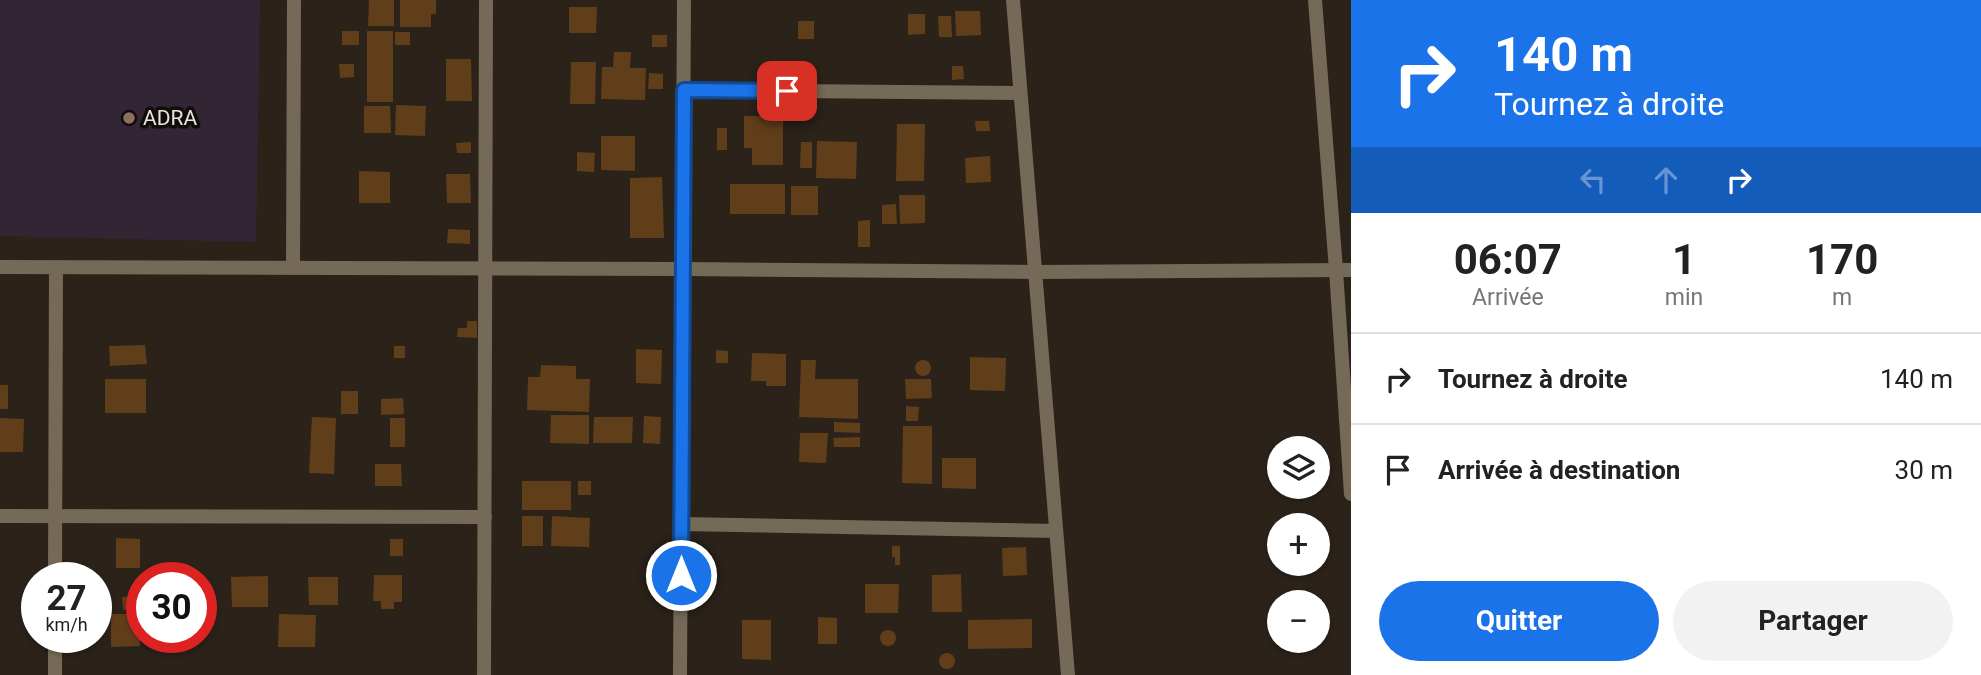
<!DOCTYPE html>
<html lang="fr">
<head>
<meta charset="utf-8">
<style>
  :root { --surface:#fff; --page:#f2f2f2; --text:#222; --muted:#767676; --line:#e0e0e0; --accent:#1a73e8 }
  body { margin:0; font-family:Roboto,sans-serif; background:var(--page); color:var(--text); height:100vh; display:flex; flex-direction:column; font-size:26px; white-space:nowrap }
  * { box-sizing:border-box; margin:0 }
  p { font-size:23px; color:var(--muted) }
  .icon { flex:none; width:38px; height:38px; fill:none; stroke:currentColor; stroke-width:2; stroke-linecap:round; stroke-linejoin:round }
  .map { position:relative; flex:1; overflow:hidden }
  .side { display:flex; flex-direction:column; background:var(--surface); width:630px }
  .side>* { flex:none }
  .hud { background:#1a73e8; color:#fff; overflow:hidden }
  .controls { position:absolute; left:1267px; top:436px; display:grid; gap:14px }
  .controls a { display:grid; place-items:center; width:63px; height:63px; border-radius:50%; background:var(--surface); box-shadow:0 2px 5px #0004; font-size:35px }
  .speed { position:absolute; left:21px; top:562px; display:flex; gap:14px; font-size:35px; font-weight:700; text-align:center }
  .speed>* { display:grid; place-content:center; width:91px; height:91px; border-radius:50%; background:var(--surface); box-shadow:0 2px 5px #0004; line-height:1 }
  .speed small { font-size:18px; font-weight:400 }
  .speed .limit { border:10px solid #d22; background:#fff; color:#111 }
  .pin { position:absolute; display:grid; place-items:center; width:60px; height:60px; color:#fff; margin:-30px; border-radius:14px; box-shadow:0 4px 10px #0006 }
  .me { position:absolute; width:77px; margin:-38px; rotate:0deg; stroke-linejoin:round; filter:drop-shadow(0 0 5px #0008) }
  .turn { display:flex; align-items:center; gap:24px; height:147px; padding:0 28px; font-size:32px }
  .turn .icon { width:91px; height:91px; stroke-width:2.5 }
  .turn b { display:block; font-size:49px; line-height:60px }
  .lanes { display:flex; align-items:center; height:66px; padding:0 28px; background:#0003; justify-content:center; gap:35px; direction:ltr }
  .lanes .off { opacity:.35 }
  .eta { display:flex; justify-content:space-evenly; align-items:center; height:119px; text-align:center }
  .eta b { font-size:42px; font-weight:700; line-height:49px }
  .primary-button { display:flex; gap:14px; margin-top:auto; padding:14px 28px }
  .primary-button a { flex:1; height:80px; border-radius:42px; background:var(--accent); color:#fff; font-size:28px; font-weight:700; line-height:80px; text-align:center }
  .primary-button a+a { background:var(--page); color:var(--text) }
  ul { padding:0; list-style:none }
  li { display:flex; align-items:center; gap:21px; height:91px; padding:0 28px; border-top:2px solid var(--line) }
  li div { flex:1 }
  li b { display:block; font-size:26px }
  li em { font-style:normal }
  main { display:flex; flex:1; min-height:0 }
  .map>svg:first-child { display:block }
  .education { fill:#332634 }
  .building { fill:#603e1a }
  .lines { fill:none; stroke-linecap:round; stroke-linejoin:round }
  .minor { stroke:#756a57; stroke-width:14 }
  .route-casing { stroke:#114b97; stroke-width:18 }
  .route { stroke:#1a73e8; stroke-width:12 }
  .education-dot { fill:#8d6e63; stroke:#100c09; stroke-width:2.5 }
  .labels { text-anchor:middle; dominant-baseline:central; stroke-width:7; stroke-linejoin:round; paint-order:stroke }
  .poi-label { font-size:21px; fill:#eae4df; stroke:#100c09; text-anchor:start }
</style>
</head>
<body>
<main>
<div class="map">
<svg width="1351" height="675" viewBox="0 0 1351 675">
  <rect width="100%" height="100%" fill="#2b221a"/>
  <path class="education" d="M0 0H260L256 242 0 236Z"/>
  <g class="building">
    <path d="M369 0H394V26H368Z"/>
    <path d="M400 0H436V14H431V27H400Z"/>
    <path d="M569 7H597L596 33H569Z"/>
    <path d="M955 11H980L981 35 956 36Z"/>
    <path d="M908 14H925V34L908 35Z"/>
    <path d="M938 16H951L952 37H939Z"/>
    <rect x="798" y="21" width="16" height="18"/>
    <rect x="342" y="31" width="17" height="14"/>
    <rect x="367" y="31" width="26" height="71"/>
    <rect x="395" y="32" width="15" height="13"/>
    <rect x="652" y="35" width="15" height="12"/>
    <path d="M614 52H631L630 68H646L645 100 601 99 602 67H613Z"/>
    <path d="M446 59H471L472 101H446Z"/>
    <path d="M571 62H596L595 104H570Z"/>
    <path d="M339 64H354V77L340 78Z"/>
    <path d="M952 66H963L964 79 952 80Z"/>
    <path d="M649 73 663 74V89H648Z"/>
    <path d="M396 105 426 106 425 136 395 135Z"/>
    <path d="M364 106H390L391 133H364Z"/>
    <path d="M744 116H783V165H752V148H744Z"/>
    <path d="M975 121H989L990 131H976Z"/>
    <path d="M897 124H925L924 181H896Z"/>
    <rect x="717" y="128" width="10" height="22"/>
    <path d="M601 136H635V171L601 170Z"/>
    <path d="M817 141 857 142 856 179 816 178Z"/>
    <path d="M471 142V153H457L456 143Z"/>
    <path d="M801 142H812V168H800Z"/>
    <path d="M577 152 595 153 594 172 577 171Z"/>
    <path d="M990 156 991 182 966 183 965 158Z"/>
    <path d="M359 171 390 172V203H359Z"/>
    <path d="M446 174H470L471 203H447Z"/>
    <path d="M662 177 664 238H630V178Z"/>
    <rect x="730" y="184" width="55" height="30"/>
    <rect x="791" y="186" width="27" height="29"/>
    <path d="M899 195H925V223L900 224Z"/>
    <path d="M896 204 897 224H882V205Z"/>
    <path d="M870 220V247H858V221Z"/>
    <path d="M448 229 470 230V244L447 243Z"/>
    <path d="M467 321H477V338L457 337 458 328H467Z"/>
    <path d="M145 345 147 364 110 366 109 346Z"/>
    <rect x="394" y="346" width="11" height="12"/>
    <path d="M636 349 662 350 661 384 636 383Z"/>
    <path d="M716 350 728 351V363H716Z"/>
    <path d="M752 353 786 354V386H766V381H751Z"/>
    <path d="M970 357 1006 358 1005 391 970 390Z"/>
    <circle cx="923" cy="368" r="8"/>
    <path d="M801 360H816L815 379H858V419L799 417Z"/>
    <path d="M541 365 576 366V379H590L589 412 527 410 528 377H540Z"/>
    <rect x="105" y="379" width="41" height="34"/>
    <path d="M905 379H931L932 398 906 399Z"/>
    <rect x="0" y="385" width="8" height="24"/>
    <rect x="341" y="391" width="17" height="23"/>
    <path d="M403 398 404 414 381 415V399Z"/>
    <path d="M906 406 919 407 918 421H906Z"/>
    <path d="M551 415H589V444L550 443Z"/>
    <path d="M644 416 661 417 660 444 643 443Z"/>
    <path d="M312 417 336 418 334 474 309 473Z"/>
    <path d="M594 417H633L632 443H593Z"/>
    <path d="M0 418 24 419 23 452H0Z"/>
    <rect x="390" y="418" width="15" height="29"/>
    <path d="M834 422 860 423V433L834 432Z"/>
    <path d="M903 426H932V484L902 483Z"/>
    <path d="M800 433H828L826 463 799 462Z"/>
    <path d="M860 437V447H834L833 438Z"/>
    <path d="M942 458H976V489L942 488Z"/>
    <path d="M375 464H401L402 486H375Z"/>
    <rect x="522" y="481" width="49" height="29"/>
    <rect x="578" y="481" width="13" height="14"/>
    <rect x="522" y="516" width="21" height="30"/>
    <path d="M552 516 590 518 589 547 551 546Z"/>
    <path d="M116 538 140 539V568H116Z"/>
    <rect x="390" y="539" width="13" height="17"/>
    <path d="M892 546H900V565H895V557H892Z"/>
    <path d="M1026 547 1027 575 1003 576 1002 548Z"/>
    <path d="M961 574 962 612H932V575Z"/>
    <path d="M179 575H204V605H201V578H179Z"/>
    <path d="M374 575H402V602H394V609H381V601H373Z"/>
    <path d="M268 576V607H232L231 577Z"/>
    <path d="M308 577H338V605H309Z"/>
    <path d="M865 584H899L898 613H865Z"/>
    <rect x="96" y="588" width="7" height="21"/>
    <path d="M136 596V609L123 610 122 597Z"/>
    <path d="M111 614H139L140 646 111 647Z"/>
    <path d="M279 614 316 615 315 647H278Z"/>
    <path d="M818 617 837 618V644H818Z"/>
    <path d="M1032 619V648L968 649V620Z"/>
    <path d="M742 620H771V660L742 659Z"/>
    <circle cx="888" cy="638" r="8"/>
    <circle cx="947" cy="661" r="8"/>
  </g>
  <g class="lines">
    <g class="minor">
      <path d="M1013 0 1068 675"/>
      <path d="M1315 0 1336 270 1351 494"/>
      <path d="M684 90 1020 93"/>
      <path d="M0 267 683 269 1035 272 1351 270"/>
      <path d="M293 268 294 0"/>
      <path d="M0 516 485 517"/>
      <path d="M681 524 1056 531"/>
      <path d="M55 578 56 268"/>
      <path d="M55 675V637"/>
      <path d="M484 675 486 0"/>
      <path d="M680 675 684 0"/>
    </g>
  </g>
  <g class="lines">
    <defs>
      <path id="route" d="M681 575 684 90 787 91"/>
    </defs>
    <use href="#route" class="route-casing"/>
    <use href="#route" class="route"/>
  </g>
  <circle class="education-dot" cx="129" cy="118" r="7"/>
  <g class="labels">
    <g class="poi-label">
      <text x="143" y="118">ADRA</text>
    </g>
  </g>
</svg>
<div class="controls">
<a><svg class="icon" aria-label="layers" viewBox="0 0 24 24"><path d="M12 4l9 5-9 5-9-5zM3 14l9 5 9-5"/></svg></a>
<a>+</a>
<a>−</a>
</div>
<div class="speed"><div>27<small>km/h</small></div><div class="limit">30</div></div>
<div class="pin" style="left:787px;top:91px;background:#d93025"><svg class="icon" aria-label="arrive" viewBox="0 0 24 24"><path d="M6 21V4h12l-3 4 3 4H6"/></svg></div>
<svg class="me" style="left:681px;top:575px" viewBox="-20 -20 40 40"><circle r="17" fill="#1a73e8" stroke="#fff" stroke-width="3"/><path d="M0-11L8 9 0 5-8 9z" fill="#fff"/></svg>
</div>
<section class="side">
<div class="hud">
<div class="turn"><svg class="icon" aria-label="right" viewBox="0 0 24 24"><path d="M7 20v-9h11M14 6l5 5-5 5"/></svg><div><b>140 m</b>Tournez à droite</div></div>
<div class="lanes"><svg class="icon off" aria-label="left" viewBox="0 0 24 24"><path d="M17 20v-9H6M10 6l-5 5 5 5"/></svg><svg class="icon off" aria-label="ahead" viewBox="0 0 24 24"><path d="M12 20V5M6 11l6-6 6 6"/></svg><svg class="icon" aria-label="right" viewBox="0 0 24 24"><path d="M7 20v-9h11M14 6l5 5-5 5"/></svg></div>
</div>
<div class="eta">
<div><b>06:07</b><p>Arrivée</p></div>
<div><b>1</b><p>min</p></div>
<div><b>170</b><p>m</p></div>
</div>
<ul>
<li><svg class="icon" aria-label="right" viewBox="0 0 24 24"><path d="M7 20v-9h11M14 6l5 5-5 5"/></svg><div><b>Tournez à droite</b></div><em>140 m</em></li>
<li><svg class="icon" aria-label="arrive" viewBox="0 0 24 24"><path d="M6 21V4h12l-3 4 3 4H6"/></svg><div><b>Arrivée à destination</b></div><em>30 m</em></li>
</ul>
<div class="primary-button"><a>Quitter</a><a>Partager</a></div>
</section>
</main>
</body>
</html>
